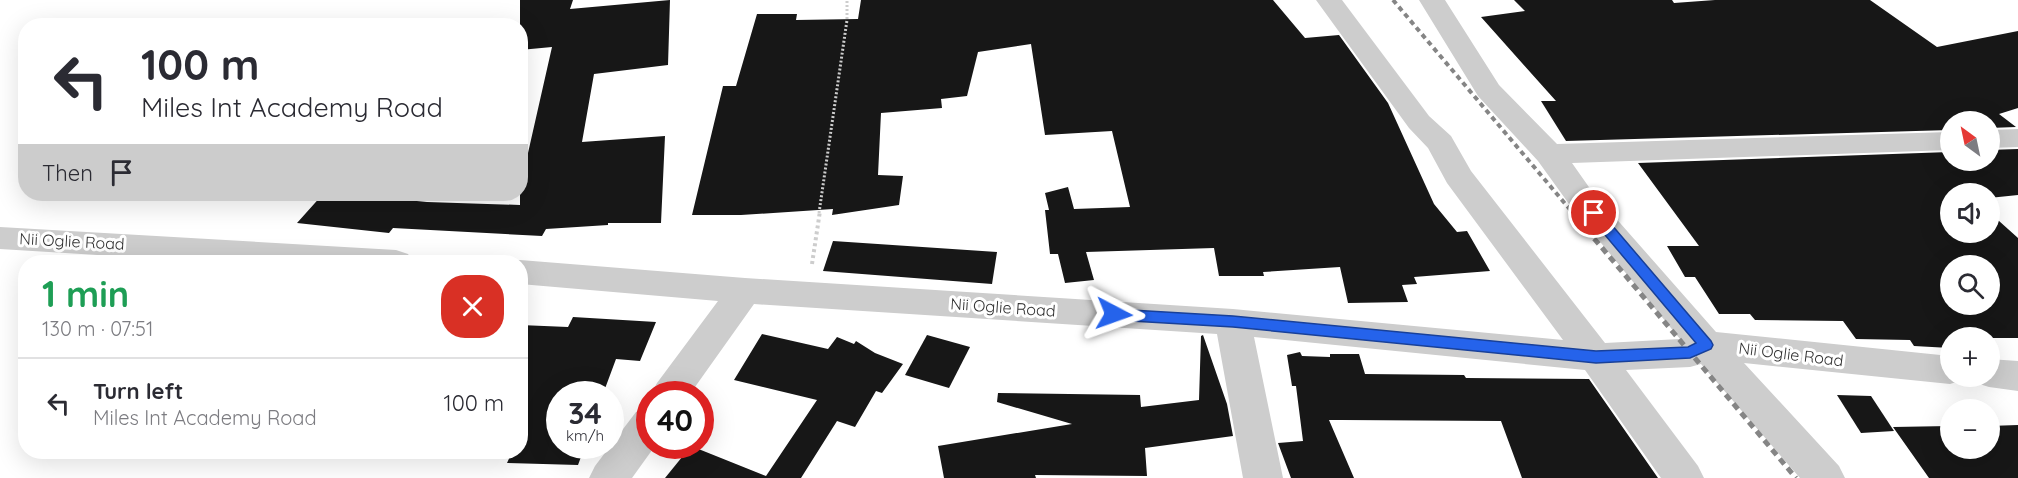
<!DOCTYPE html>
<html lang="en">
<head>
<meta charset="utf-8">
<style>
  :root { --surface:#fff; --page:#f2f2f3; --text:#2b2b33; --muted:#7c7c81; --line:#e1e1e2 }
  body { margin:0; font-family:Quicksand,sans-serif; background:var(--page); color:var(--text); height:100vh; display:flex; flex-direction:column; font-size:22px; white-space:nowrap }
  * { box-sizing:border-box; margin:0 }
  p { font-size:20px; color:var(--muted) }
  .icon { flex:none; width:33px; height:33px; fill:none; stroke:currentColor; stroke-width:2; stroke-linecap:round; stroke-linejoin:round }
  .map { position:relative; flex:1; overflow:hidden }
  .details { position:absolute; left:18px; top:255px; width:510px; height:204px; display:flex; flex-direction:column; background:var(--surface); border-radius:24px; box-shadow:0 6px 24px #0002 }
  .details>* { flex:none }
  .guide { position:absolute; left:18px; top:18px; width:510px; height:183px; border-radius:24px; box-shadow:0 6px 24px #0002; background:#fff; color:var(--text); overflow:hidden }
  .needle { width:39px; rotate:327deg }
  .controls { position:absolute; left:1940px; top:111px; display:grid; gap:12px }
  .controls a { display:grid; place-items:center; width:60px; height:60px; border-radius:50%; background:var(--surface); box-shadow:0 6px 24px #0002; font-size:30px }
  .speed { position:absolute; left:546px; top:381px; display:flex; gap:12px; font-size:30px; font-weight:700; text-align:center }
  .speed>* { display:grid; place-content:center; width:78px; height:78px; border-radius:50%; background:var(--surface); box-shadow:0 6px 24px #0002; line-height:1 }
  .speed small { font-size:15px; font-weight:400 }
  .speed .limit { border:9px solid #d22; background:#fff; color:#111 }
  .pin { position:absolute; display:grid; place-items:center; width:51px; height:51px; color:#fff; margin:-26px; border:3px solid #fff; border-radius:50%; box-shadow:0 2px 6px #0007 }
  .me { position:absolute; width:66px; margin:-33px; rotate:94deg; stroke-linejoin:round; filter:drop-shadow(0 0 4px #0008) }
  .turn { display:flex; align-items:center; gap:21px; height:126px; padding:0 24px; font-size:27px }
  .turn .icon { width:78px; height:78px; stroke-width:2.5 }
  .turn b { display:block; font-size:42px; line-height:51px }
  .then { display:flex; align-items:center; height:57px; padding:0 24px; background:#0003; gap:12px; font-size:22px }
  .round { display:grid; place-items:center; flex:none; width:63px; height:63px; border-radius:24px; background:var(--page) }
  .summary { display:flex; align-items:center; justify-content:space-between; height:102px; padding:0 24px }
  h1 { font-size:36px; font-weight:700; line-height:45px; color:#1e9e55 }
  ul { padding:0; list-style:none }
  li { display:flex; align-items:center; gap:18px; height:90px; padding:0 24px; border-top:2px solid var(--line) }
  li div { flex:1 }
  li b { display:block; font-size:22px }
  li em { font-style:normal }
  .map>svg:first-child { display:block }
  .building { fill:#171717; fill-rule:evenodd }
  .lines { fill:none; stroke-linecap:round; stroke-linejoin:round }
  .path-far1 { stroke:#cdcdcd; stroke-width:3; stroke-dasharray:2 2; stroke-linecap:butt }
  .path { stroke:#cdcdcd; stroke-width:4; stroke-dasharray:3 3; stroke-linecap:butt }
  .minor { fill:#cdcdcd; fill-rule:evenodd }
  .rail-far1 { stroke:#858585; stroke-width:4; stroke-dasharray:5 4; stroke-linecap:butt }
  .rail { stroke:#858585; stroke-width:5; stroke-dasharray:7 5; stroke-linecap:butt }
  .route { fill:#2563eb; stroke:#184099; stroke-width:1.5 }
  .labels { text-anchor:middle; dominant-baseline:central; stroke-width:6; stroke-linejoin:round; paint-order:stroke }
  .street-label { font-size:16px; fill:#303030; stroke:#fff }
</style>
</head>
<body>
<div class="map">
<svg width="2018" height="478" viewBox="0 0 2018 478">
  <rect width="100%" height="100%" fill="#fff"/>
  <g class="building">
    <path d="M520 0H573L570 9 670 0 668 65 594 74 582 142 665 136 661 223H608V225L546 229 542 236 393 228 389 233 297 223 323 194H345L427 202 520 205V153H528L552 47 520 50Z"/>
    <path d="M861 0H1273L1305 38 1339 35 1388 103 1434 204 1457 232 1467 231 1490 271 1414 277 1417 284 1402 285 1408 302 1348 303 1340 267 1263 272 1264 276H1219L1214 248 1086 252 1094 280 1065 283 1058 254H1050L1045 210H1049L1045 193 1068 187 1074 209 1130 207 1112 131 1045 135 1031 44 978 52 967 96 941 99 942 108 881 113 878 175 903 176 899 205 832 215 833 209 741 215H692L723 86H736L757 14H797L796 20 858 19Z"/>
    <path d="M1514 0H1672L1674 3 1715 0H1870L1937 47 2018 31V108L1999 114 2016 127 1989 128V122H1950V130L1566 141 1541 101H1556L1481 17 1525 11Z"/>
    <path d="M2018 149V195L1989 198V194H1950V232H1989V212L2018 238V338H1950V348L1914 346 1910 340 1856 339 1843 321 1755 320 1750 314H1719L1695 277H1685L1667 246H1699L1638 163 1950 152V160H1989V150ZM1950 266H1989V304H1950Z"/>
    <path d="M833 241 997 252 992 284 823 271Z"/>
    <path d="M573 317 656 322 640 361 616 359 603 394H560V446H585L578 465 507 463 512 452H520V325L568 327Z"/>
    <path d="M762 334 828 349 837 337 854 344 856 341 875 353 903 364 882 393 876 391 855 427 837 421 801 478H665L691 446 766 476 817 400 734 380Z"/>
    <path d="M927 335 970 347 949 388 905 375Z"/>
    <path d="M1203 335 1227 404 1233 436 1145 448 1147 476 1035 475 1036 478H944L938 446 1072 424 997 402 998 393 1140 395 1141 407 1199 400 1201 336Z"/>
    <path d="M1300 352 1302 356 1330 357V354H1359L1365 374 1464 375 1466 378 1589 379 1658 478H1522L1501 421 1342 420H1329L1354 478H1291L1278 443 1303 441 1296 386H1292L1287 355Z"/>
    <path d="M1837 395 1871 396 1894 431 1861 433Z"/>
    <path d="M2018 425V478H1929L1893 427 1950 426V448H1989V426Z"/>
  </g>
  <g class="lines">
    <path class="path-far1" d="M819 213 847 20V0"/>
    <path class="path" d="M812 264 820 211"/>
    <g class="minor">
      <path d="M1316 0H1342L1429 116 1451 136 1471 171 1605 343 1680 339 1569 204 1538 161 1478 96 1419 0H1445L1499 85 1557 144 1950 132V150L1572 163 1591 190 1716 332 1950 356V376H1965L1963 380 1950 384 1744 363 1839 466 1845 478H1800L1701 364 1690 367 1626 370 1698 466 1704 478H1661L1585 370 1254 337 1283 478H1243L1217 334 754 304 690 394H651L657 383 718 301 520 284V262H511L520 260 745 278 1233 309 1563 340 1447 183 1428 148 1409 128Z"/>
      <path d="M2018 129V147L1989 148V130Z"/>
      <path d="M0 227 396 250 408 254 413 262H211L0 249Z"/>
      <path d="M1989 359 2018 361V391L1989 387 1976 383 1972 376H1989Z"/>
      <path d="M650 407V446H655L632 478H589L595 466 636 412Z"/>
    </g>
    <path class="rail-far1" d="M1393 0 1573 213"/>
    <path class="rail" d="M1571 211 1796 478"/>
  </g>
  <path class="route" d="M1594 209 1599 210 1711 341 1713 345 1711 349 1690 358 1596 363 1233 327 1114 320 1109 318 1107 314 1109 310 1114 309 1233 316 1596 351 1688 347 1696 343 1589 216 1588 213Z"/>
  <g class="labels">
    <g class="street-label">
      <text transform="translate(72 241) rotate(3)">Nii Oglie Road</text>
      <text transform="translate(1003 307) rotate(4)">Nii Oglie Road</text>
      <text transform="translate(1791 354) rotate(7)">Nii Oglie Road</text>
    </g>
  </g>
</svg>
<div class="controls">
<a><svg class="needle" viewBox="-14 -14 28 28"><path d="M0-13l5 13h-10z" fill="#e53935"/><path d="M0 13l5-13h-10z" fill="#7c7c81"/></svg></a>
<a><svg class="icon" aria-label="sound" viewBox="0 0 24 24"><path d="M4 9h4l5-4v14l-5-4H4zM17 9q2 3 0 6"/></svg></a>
<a><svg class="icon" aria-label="search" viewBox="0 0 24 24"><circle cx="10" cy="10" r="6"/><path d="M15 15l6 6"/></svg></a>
<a>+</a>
<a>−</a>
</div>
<div class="speed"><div>34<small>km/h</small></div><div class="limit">40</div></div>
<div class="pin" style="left:1594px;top:213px;background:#d93025"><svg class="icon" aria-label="arrive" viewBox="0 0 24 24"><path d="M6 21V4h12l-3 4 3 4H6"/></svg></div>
<svg class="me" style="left:1114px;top:314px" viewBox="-20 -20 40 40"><path d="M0-17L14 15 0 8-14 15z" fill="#2563eb" stroke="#fff" stroke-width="4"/></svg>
<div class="guide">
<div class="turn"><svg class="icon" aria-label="left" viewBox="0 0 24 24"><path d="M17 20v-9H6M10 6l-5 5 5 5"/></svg><div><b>100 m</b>Miles Int Academy Road</div></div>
<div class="then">Then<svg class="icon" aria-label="arrive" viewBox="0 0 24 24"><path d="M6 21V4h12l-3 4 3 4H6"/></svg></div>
</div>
<section class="details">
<div class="summary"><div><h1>1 min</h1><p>130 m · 07:51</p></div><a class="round" style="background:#d93025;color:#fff"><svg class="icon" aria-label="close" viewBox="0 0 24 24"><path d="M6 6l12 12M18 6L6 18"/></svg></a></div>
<ul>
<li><svg class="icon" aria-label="left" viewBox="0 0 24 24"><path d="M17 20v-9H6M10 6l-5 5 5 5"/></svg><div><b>Turn left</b><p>Miles Int Academy Road</p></div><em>100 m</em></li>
</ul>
</section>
</div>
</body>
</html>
